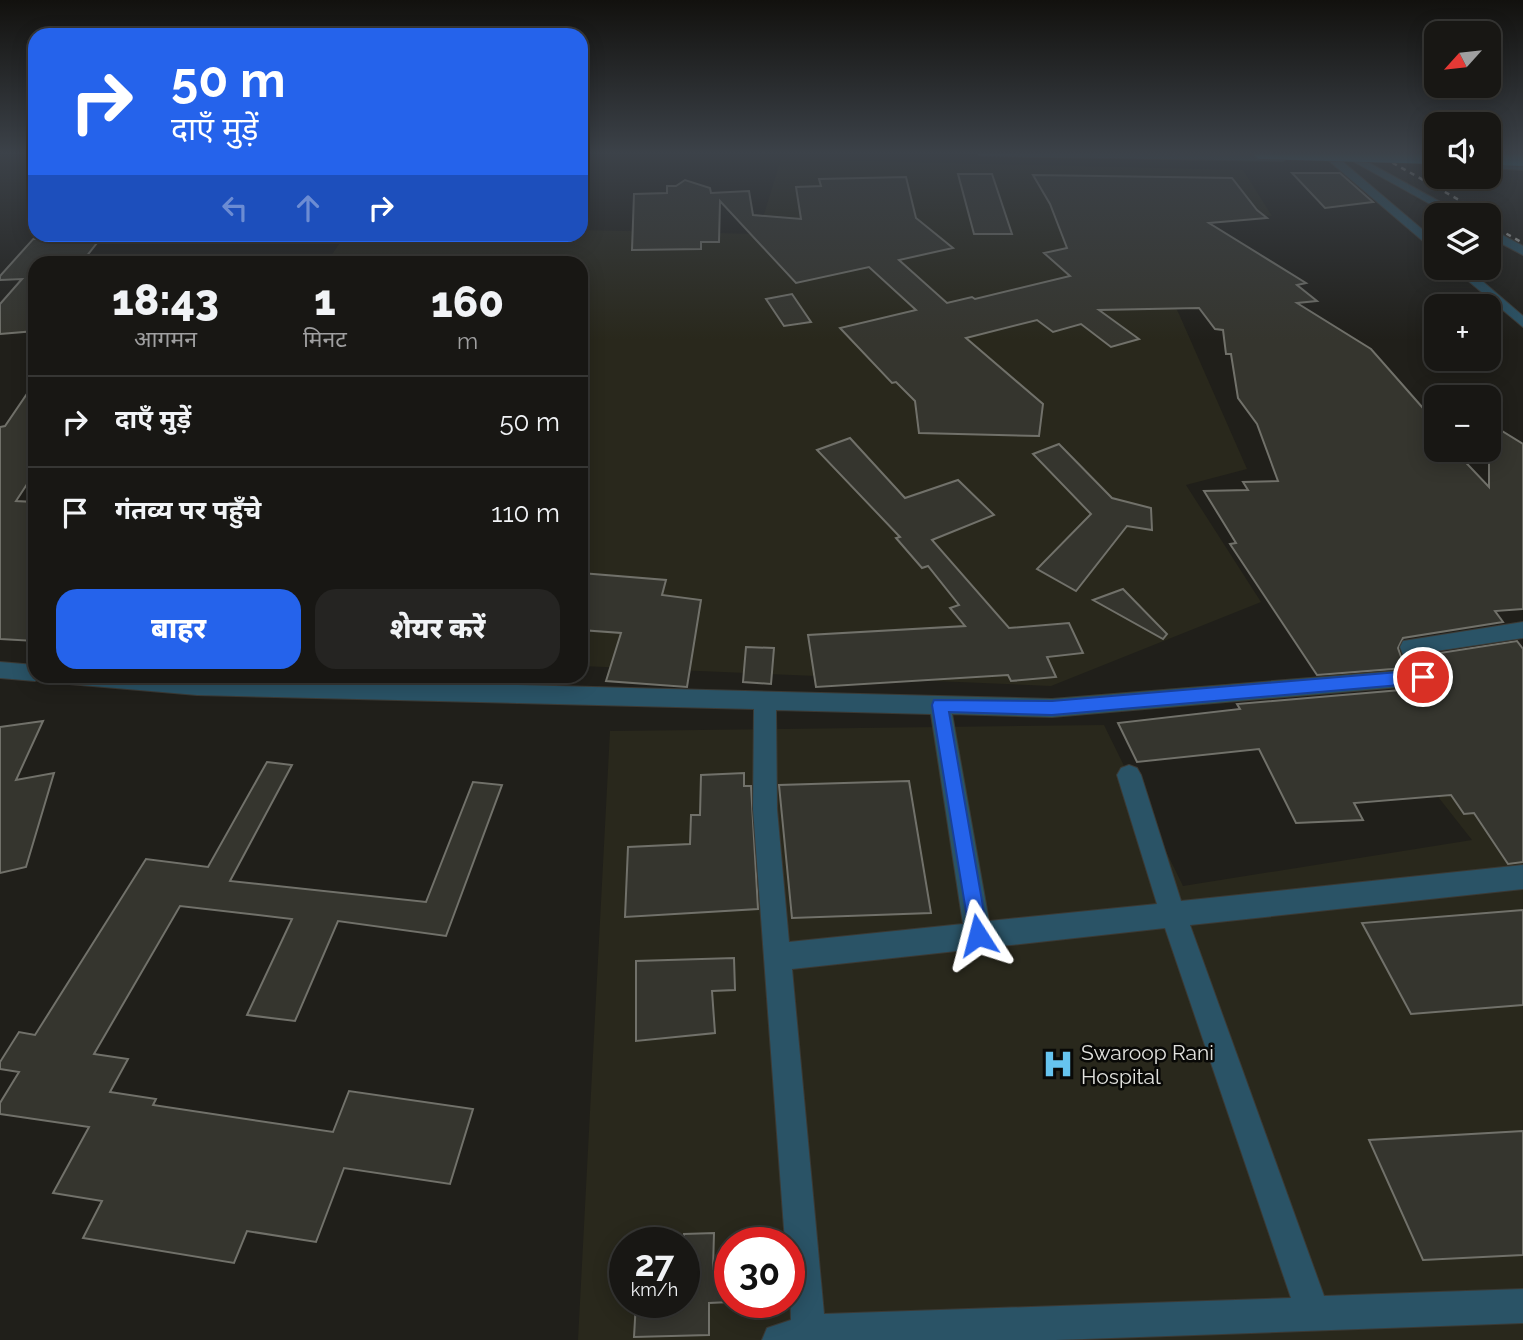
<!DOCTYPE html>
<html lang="hi">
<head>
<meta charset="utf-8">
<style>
  :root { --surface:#181714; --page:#252422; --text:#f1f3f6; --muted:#9f9fa0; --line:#363634; --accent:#2563eb }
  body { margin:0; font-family:Raleway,"Noto Sans Devanagari",sans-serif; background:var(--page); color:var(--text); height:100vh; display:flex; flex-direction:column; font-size:26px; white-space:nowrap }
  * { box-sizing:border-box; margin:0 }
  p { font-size:23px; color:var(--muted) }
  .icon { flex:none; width:38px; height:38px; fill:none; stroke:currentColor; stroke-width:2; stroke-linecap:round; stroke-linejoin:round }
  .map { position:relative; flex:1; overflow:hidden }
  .side { position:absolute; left:28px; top:256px; width:560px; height:427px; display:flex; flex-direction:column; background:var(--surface); border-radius:21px; box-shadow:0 4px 18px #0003,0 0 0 2px var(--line) }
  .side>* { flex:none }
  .banner { position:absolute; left:28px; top:28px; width:560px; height:214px; border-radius:21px; box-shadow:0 4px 18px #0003,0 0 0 2px var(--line); background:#2563eb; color:#fff; overflow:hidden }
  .needle { width:46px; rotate:243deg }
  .buttons { position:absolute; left:1424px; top:21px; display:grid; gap:14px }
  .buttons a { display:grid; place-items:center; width:77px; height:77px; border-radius:14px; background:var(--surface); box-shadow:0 4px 18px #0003,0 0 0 2px var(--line); font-size:35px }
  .speed { position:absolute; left:609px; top:1227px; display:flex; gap:14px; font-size:35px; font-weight:700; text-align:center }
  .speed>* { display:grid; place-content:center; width:91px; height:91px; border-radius:50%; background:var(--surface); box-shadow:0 4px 18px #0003,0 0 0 2px var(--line); line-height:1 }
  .speed small { font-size:18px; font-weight:400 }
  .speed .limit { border:10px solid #d22; background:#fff; color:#111 }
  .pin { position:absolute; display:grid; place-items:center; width:60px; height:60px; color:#fff; margin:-30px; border:4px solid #fff; border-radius:50%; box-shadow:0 2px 7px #0007 }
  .me { position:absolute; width:77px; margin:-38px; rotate:351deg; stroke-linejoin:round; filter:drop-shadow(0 0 5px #0008) }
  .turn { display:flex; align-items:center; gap:24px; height:147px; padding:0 28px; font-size:32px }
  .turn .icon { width:91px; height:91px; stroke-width:2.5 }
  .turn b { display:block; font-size:49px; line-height:60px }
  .lanes { display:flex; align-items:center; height:66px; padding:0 28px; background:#0003; justify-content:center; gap:35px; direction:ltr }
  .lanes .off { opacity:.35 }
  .eta { display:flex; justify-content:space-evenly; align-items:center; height:119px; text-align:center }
  .eta b { font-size:42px; font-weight:800; line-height:49px }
  .button { display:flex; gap:14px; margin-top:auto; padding:14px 28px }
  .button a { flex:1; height:80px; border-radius:21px; background:var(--accent); color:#fff; font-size:28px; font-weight:800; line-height:80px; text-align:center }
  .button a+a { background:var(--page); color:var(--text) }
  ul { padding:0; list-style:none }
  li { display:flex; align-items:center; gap:21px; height:91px; padding:0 28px; border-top:2px solid var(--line) }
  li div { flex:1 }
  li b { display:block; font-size:26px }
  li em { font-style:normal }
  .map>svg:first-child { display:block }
  .built { fill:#29281c; fill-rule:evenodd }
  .building { fill:#35352e; stroke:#71716a; stroke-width:2 }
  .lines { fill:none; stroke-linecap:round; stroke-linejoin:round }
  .minor-casing { stroke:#3b3a35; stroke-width:2 }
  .minor { fill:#2a5366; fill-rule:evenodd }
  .rail { stroke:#aaaaa6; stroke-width:2.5; stroke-dasharray:5 5; stroke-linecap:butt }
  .primary-bridge-casing { stroke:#3b3a35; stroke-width:13; stroke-linecap:butt }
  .primary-bridge { stroke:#2286ad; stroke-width:12 }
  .route { fill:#2563eb; stroke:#184099; stroke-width:2 }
  .labels { text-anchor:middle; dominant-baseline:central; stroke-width:5; stroke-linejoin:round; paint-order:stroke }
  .near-poi-label { font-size:21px; fill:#e2e2de; stroke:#090907; text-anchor:start }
</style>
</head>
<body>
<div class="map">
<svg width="1523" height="1340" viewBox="0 0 1523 1340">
  <rect width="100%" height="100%" fill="#201f1a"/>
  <g class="built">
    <path d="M781 159 1243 170 1272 216 1191 210 1149 256 1179 314 1247 469 1186 485 1261 602 1051 686 581 666V262H327L345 235 581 234V230L758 234Z"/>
    <path d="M1104 725 1183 886 1472 840 1395 742 1523 729V1340H578L610 731ZM625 1242H684V1302H625ZM730 1242H789V1302H730Z"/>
  </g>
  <g class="building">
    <path d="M1292 173H1340L1373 202 1325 208Z"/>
    <path d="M958 174H992L1012 234H974Z"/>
    <path d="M1033 175 1232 178 1257 210 1267 218 1209 223 1306 283 1297 285 1317 301 1297 303 1371 349 1437 424V450H1454L1489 487V423L1523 444V609L1495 611 1503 622 1403 638 1398 648 1405 668 1317 675 1230 544 1236 543 1204 491 1248 490 1243 482 1278 481 1257 424 1238 398 1231 354H1226L1223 330 1215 329 1199 308 1099 310 1139 339 1111 347 1081 324 1053 332 1037 320 966 338 1043 404 1039 436 919 433 915 401 896 382 892 383 840 328 916 310 869 267 796 283 720 201 719 242H701V249L632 250 634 194 667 193V186H676L685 180 710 188 711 193 749 191 753 215 801 219 796 187 821 186 819 179 906 177 916 218 953 248 899 260 947 303 972 297 975 299 1070 276 1044 253 1067 248 1050 204Z"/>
    <path d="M48 234H104L82 262H35V331L0 334V304L22 279 0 280V276L35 237V239H45Z"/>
    <path d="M792 294 811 322 784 326 766 299Z"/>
    <path d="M35 382V472L16 501 35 502V641L0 639V427L5 426Z"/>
    <path d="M850 438 905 498 958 480 994 515 932 540 1009 628 1069 623 1083 653 1047 657 1056 677 1011 681 1008 675 816 687 808 635 965 626 950 608 959 605 928 566 922 568 896 538 900 537 817 450Z"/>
    <path d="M1059 444 1112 498 1151 508 1152 530 1127 526 1076 591 1037 569 1091 514 1033 454Z"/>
    <path d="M581 573 666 580 662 595 701 600 687 687 606 681 621 633 581 630Z"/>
    <path d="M1123 589 1167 634 1163 639 1093 600Z"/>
    <path d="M1517 641 1523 649V862L1508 864 1474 813 1464 814 1451 795 1354 803 1363 820 1296 823 1259 749 1137 762 1118 723 1240 709 1237 704 1424 688 1432 684 1436 678 1427 655Z"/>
    <path d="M746 647 774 648 771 684 743 682Z"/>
    <path d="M43 721 16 780 54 773 26 867 0 873V727Z"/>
    <path d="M267 762 292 765 230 881 426 902 473 782 502 785 446 936 338 921 295 1021 247 1015 292 919 180 906 94 1054 128 1059 110 1092 156 1099 153 1105 333 1132 349 1091 473 1109 450 1184 344 1168 316 1242 247 1231 234 1263 83 1238 102 1201 53 1193 89 1127 0 1114V1103L19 1072 0 1069V1062L19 1032 35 1035 146 859 208 867Z"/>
    <path d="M744 773V786H751L758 909 625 917 628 847 690 844 691 815H700L701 775Z"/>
    <path d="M909 781 931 913 792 918 779 785Z"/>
    <path d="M1523 910V1005L1411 1014 1362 923Z"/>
    <path d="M734 958 735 990 712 991 715 1033 636 1041V961Z"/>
    <path d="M1523 1131V1255L1423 1260 1369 1140Z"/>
    <path d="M714 1233 713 1269 730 1268V1302L709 1303V1335L634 1337 636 1302H684V1234Z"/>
  </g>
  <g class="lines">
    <defs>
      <g id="minor">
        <path d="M976 153 1283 155 1288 158 1283 161 981 156Z"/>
        <path d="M1338 153H1351L1464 215H1450Z"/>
        <path d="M1328 156H1336L1437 242V253L1328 160Z"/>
        <path d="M1489 162 1523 164V170L1489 168Z"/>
        <path d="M1489 228 1523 246V255L1489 237Z"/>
        <path d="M1453 268H1467L1523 316V327Z"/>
        <path d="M1523 622V638L1423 653 1434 677 1430 683 1423 685 1052 717 952 714 989 921 1157 904 1117 775 1121 768 1129 765 1137 768 1141 775 1181 901 1523 865V889L1190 925 1324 1296 1523 1289V1323L1056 1340H762L767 1328 791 1320 789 1242H785L753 809 754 709 197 695 69 684 62 682 58 676H171L1052 699 1409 670 1400 647 1403 641ZM776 710 931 714 963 924 789 942 777 809ZM1165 928 1291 1298 824 1314 792 969Z"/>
        <path d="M0 662 35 665V676H44L35 681 0 678Z"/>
      </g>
    </defs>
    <use href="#minor" class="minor-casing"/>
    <use href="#minor" class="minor"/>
    <g class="rail">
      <path d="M1375 153 1486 215"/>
      <path d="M1512 153 1523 161"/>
      <path d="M1489 224 1523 243"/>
    </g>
    <defs>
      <g id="primary-bridge">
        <path d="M1260 153 1437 158"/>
        <path d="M1489 159 1523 160"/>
      </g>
    </defs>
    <use href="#primary-bridge" class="primary-bridge-casing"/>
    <use href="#primary-bridge" class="primary-bridge"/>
  </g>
  <linearGradient id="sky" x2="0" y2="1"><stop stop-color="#12110e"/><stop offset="0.45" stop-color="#3c4249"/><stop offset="1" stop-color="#3c4249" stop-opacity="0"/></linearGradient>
  <rect width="1523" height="340" fill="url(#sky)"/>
  <path class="route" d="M1423 670 1431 677 1423 683 1052 715 949 712 988 935 985 942 978 945 971 942 932 705 934 700 1052 701Z"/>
  <defs>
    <symbol id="hospital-bare" viewBox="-9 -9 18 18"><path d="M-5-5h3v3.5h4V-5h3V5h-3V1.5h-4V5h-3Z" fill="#66c4ef" stroke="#090907" stroke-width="2.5" paint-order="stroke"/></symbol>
  </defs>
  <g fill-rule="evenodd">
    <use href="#hospital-bare" x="1036" y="1042" width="44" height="44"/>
  </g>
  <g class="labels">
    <g class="near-poi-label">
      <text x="1081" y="1052">Swaroop Rani<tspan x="1081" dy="24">Hospital</tspan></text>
    </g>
  </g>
</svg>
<div class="buttons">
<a><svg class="needle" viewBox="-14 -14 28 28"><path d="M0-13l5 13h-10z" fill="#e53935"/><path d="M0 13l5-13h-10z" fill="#9f9fa0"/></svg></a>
<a><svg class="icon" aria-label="sound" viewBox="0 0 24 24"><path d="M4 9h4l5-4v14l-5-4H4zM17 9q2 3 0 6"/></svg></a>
<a><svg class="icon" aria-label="layers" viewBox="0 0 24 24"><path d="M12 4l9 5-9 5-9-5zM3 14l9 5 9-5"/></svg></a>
<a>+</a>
<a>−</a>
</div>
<div class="speed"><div>27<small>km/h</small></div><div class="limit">30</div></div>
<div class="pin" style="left:1423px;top:677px;background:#d93025"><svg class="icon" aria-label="arrive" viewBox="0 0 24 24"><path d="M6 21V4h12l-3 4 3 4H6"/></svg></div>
<svg class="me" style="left:978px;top:935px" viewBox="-20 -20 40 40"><path d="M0-17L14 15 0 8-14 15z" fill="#2563eb" stroke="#fff" stroke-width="4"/></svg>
<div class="banner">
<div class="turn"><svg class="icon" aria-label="right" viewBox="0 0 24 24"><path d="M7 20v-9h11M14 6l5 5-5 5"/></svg><div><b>50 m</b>दाएँ मुड़ें</div></div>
<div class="lanes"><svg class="icon off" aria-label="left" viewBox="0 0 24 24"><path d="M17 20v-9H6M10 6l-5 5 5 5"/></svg><svg class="icon off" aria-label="ahead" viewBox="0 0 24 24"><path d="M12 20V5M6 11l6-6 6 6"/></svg><svg class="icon" aria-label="right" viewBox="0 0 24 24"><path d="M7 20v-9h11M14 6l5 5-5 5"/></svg></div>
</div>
<section class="side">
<div class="eta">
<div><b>18:43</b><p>आगमन</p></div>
<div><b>1</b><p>मिनट</p></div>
<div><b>160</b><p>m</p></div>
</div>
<ul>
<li><svg class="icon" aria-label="right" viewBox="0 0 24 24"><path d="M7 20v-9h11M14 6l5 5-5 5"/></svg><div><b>दाएँ मुड़ें</b></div><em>50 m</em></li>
<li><svg class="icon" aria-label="arrive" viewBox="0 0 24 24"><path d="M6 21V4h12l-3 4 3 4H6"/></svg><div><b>गंतव्य पर पहुँचे</b></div><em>110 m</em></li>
</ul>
<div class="button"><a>बाहर</a><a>शेयर करें</a></div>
</section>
</div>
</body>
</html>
